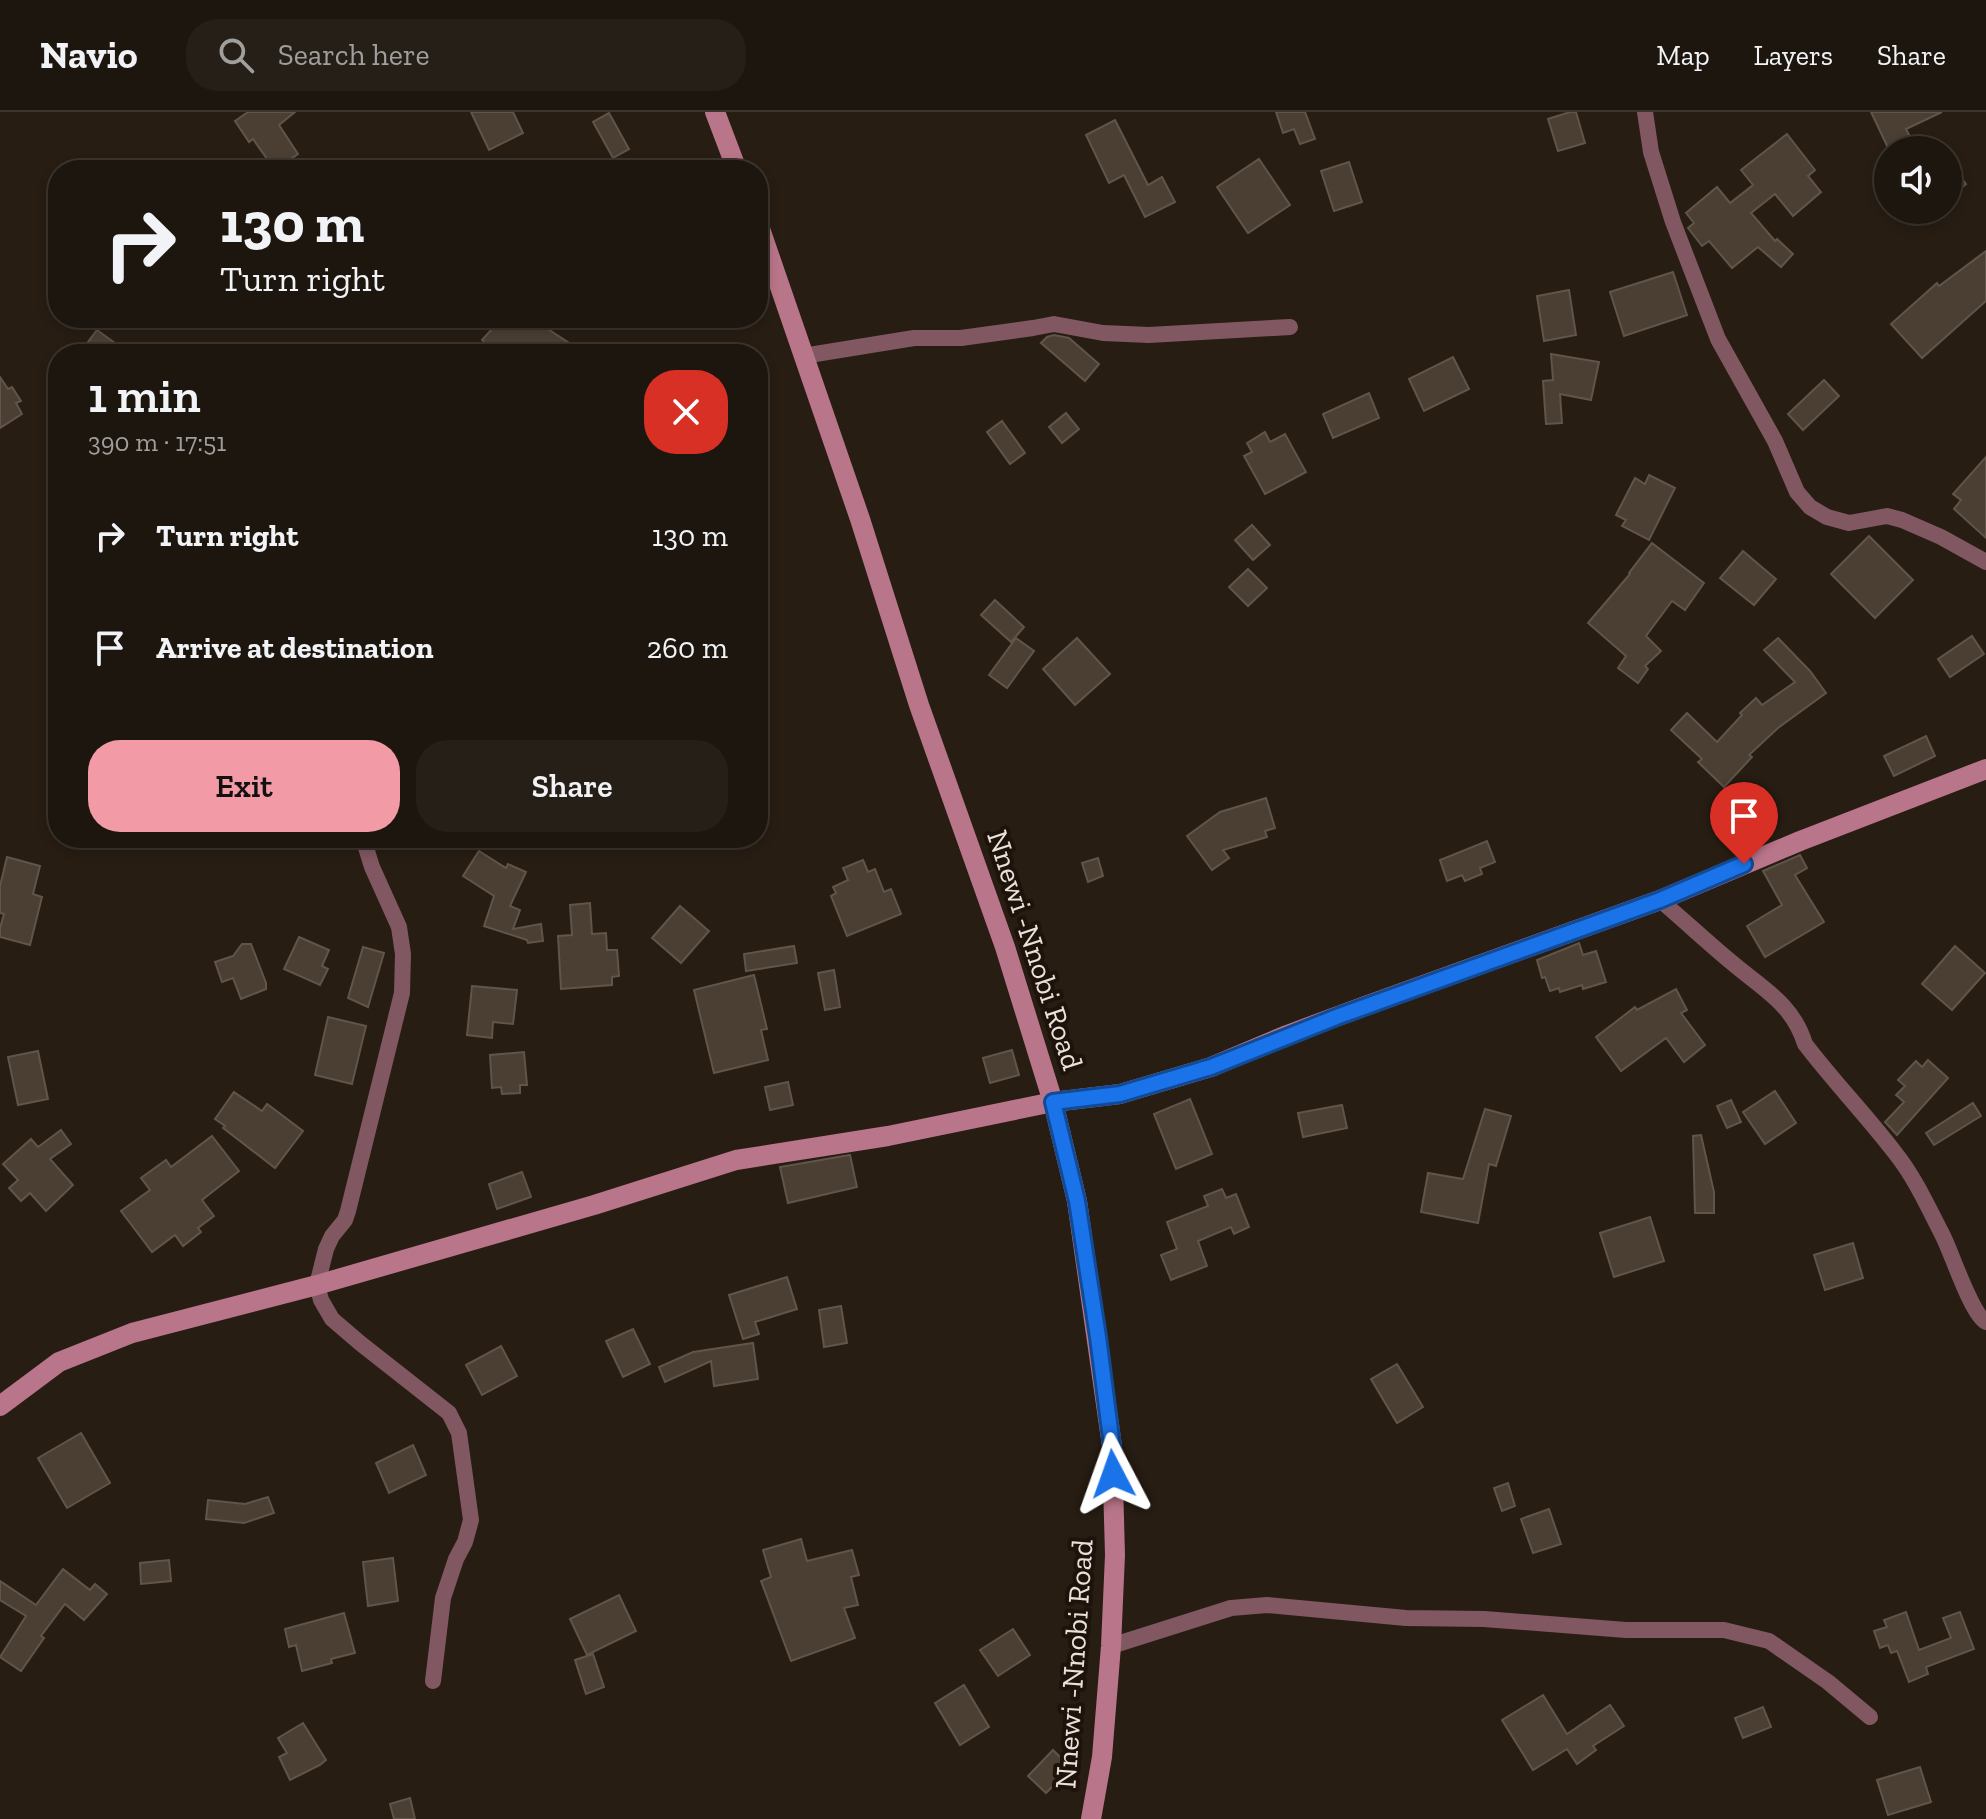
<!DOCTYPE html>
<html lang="en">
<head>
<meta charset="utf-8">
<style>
  :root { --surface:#1d160e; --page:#251f17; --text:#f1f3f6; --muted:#a09f9e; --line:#3b352e; --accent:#f39aa7 }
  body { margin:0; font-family:"Zilla Slab",serif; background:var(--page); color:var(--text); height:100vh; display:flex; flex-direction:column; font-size:30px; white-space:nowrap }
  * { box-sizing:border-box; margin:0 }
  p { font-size:26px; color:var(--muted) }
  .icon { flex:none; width:44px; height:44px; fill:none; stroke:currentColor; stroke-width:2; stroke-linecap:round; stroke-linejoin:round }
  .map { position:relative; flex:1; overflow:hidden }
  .panel { position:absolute; left:48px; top:232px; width:720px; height:504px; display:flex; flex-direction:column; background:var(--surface); border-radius:32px; box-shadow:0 4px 12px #0003,0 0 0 2px var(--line) }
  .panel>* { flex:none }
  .top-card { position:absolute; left:48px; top:48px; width:720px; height:168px; border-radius:32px; box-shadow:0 4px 12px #0003,0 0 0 2px var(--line); background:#1d160e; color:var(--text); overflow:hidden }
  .buttons { position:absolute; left:1874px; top:24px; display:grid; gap:16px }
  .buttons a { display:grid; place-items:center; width:88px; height:88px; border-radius:50%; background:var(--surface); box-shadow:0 4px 12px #0003,0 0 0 2px var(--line); font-size:40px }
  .pin { position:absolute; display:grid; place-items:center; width:68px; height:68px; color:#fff; margin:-82px -34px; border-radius:50% 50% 50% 0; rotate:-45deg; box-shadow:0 0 8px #0007 }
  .pin .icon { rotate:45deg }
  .me { position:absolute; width:88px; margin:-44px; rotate:356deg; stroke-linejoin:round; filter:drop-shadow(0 0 6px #0008) }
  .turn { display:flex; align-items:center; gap:28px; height:168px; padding:0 40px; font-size:36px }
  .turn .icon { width:104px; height:104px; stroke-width:2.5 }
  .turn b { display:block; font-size:56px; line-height:68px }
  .round { display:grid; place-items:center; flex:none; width:84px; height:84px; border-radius:32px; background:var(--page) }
  .overview { display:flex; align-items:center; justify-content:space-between; height:136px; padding:0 40px }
  h1 { font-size:48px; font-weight:600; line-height:60px }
  .button { display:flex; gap:16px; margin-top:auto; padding:16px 40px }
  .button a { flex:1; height:92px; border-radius:32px; background:var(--accent); color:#111; font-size:32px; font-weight:600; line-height:92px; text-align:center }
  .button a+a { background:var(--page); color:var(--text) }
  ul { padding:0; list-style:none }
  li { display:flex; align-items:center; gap:24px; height:112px; padding:0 40px }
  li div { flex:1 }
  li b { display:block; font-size:30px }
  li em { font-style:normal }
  header { display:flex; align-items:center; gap:48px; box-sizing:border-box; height:112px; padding:0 40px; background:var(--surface); border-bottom:2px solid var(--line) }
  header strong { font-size:38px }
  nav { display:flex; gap:44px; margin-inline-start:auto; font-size:28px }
  .search { width:560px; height:72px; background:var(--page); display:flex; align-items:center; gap:20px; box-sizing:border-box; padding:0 28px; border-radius:32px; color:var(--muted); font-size:30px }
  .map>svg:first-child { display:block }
  .building { fill:#4b3f34; stroke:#615449; stroke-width:2 }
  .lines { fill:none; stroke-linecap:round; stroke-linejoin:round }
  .street { stroke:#815762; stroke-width:16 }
  .secondary { stroke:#b97589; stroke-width:20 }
  .route-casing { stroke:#114b97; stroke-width:20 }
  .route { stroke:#1a73e8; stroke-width:14 }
  .labels { text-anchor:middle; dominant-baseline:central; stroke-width:8; stroke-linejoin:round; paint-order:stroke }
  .street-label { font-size:30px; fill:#e9e2db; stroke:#1e130a }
</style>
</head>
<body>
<header>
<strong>Navio</strong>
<div class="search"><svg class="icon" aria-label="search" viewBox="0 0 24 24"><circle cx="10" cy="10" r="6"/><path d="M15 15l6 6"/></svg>Search here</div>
<nav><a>Map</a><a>Layers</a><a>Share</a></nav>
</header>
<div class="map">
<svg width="1986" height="1707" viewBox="0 0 1986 1707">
  <rect width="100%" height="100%" fill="#271d13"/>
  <g class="building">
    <path d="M248 0H295L279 13 298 42 275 58 253 27 249 30 235 9Z"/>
    <path d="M471 0H513L523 21 489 38Z"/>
    <path d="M1276 0H1305L1315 27 1300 32 1294 17 1283 21Z"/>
    <path d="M1570 0H1576L1585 31 1558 39 1548 7Z"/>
    <path d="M1871 0H1942L1906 17 1917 38H1889Z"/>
    <path d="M609 1 629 37 613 46 593 10Z"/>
    <path d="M1115 8 1148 73 1162 65 1175 90 1145 105 1124 63 1109 71 1086 23Z"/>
    <path d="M1787 22 1815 58 1808 64 1821 80 1793 104 1775 82 1751 101 1775 129 1777 127 1793 142 1781 155 1758 135 1732 156 1709 129 1702 134 1688 116 1694 111 1686 101 1717 75 1730 91 1753 73 1741 58Z"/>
    <path d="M1259 47 1290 93 1248 121 1217 75Z"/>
    <path d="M1948 48 1966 72 1948 87Z"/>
    <path d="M1349 50 1362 90 1334 99 1321 59Z"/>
    <path d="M1986 139V189L1922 246 1891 212 1937 171 1939 174Z"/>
    <path d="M1673 160 1687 203 1624 224 1610 180Z"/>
    <path d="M1569 178 1576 223 1544 229 1537 184Z"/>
    <path d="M502 206H531L586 242H497L482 228Z"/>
    <path d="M97 218 130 242H96L85 234Z"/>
    <path d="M1054 223 1069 226 1099 252 1085 269 1041 231 1047 225Z"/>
    <path d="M1551 242 1599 250 1591 288 1560 282 1562 311 1546 312 1543 269 1553 268Z"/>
    <path d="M1453 245 1469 277 1424 299 1409 267Z"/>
    <path d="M0 265 8 277 12 275 21 289 16 291 22 302 0 316Z"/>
    <path d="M1824 268 1839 284 1803 318 1788 302Z"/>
    <path d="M1369 281 1379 306 1333 326 1323 302Z"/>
    <path d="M1066 301 1079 317 1062 331 1049 315Z"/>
    <path d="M1002 309 1025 341 1010 352 987 320Z"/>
    <path d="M1265 320 1270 330 1285 322 1306 360 1265 382 1244 344 1252 340 1247 331Z"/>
    <path d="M1986 345V426L1954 397 1961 388 1953 382Z"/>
    <path d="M1649 363 1675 376 1649 428 1622 414 1626 408 1616 403 1635 366 1645 372Z"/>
    <path d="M1252 413 1270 433 1253 448 1235 428Z"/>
    <path d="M1869 424 1913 468 1875 506 1831 462Z"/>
    <path d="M1652 431 1704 471 1685 498 1672 489 1646 524 1661 539 1645 554 1648 557 1638 571 1618 556 1626 544 1588 511 1630 462 1629 461Z"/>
    <path d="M1743 439 1776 467 1754 493 1720 466Z"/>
    <path d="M1248 457 1267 476 1248 494 1229 475Z"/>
    <path d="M995 488 1024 515 1011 530 981 503Z"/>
    <path d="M1972 524 1984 542 1950 565 1938 547Z"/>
    <path d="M1016 526 1034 539 1007 576 989 563Z"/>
    <path d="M1077 526 1110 562 1075 593 1043 557Z"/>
    <path d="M1778 526 1810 559 1826 581 1778 616 1749 643 1752 645 1724 675 1698 650 1702 647 1671 618 1687 601 1717 630 1742 603 1740 601 1756 586 1762 593 1795 570 1764 538Z"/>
    <path d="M1926 624 1935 644 1894 664 1884 644Z"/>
    <path d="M1266 686 1275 716 1265 719 1267 725 1223 738 1229 746 1212 758 1187 724 1220 700Z"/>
    <path d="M1487 729 1495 750 1480 756 1482 762 1465 769 1462 763 1447 769 1440 748Z"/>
    <path d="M479 739 506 756 508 752 526 760 510 794 520 798 513 817 541 812 543 829 528 831 527 828 484 814 494 784 463 764Z"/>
    <path d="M1800 743 1807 756 1795 763 1824 810 1765 845 1747 814 1782 793 1763 759Z"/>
    <path d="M7 745 40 754 33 782 42 785 30 833 0 825V816L4 802 0 801V774Z"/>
    <path d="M1098 746 1103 764 1088 770 1082 751Z"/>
    <path d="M863 748 868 760 875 757 884 780 891 777 901 802 847 824 831 784 836 781 833 775 848 768 843 756Z"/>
    <path d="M590 791 592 822 606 821 607 838H617L619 864 612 865V873L561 877 558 824 572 823 570 793Z"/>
    <path d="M680 794 709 819 681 851 652 826Z"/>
    <path d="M299 825 329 838 322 854 328 857 320 873 284 857Z"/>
    <path d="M1579 831 1583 843 1596 839 1606 870 1583 877 1582 873 1560 880 1559 876 1550 879 1545 865 1542 866 1537 848Z"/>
    <path d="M242 832H251L266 871V877L241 887 233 866 222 870 215 850 233 844Z"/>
    <path d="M794 834 797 851 746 859 744 842Z"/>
    <path d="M1955 834 1985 861 1952 898 1922 872Z"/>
    <path d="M363 835 384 841 368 895 348 886Z"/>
    <path d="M834 858 840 895 825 898 818 861Z"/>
    <path d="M754 863 767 917 761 918 768 948 714 961 694 878Z"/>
    <path d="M472 874 517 878 513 912 493 910 492 926 467 923Z"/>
    <path d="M1676 877 1687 898 1681 901 1705 933 1684 950 1666 926 1621 959 1596 925 1635 895 1637 898Z"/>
    <path d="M328 905 366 914 352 972 315 963Z"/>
    <path d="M1012 938 1019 963 990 971 983 946Z"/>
    <path d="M38 939 48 987 18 993 8 945Z"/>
    <path d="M524 940 527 973H520V981L502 982 501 975 492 976 490 943Z"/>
    <path d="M1928 948 1948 966 1897 1023 1885 1010 1904 990 1896 983 1905 974 1898 968 1916 949 1922 955Z"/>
    <path d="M788 970 793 993 770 998 765 975Z"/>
    <path d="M1775 979 1796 1011 1765 1032 1743 1000Z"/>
    <path d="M234 980 262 999 267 992 303 1019 275 1056 223 1016 225 1014 215 1007Z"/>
    <path d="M1190 987 1212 1042 1176 1057 1154 1002Z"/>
    <path d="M1731 988 1741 1010 1727 1016 1717 994Z"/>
    <path d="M1973 991 1981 1004 1934 1033 1926 1021Z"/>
    <path d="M1342 993 1347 1016 1303 1025 1298 1001Z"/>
    <path d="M1485 997 1511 1004 1496 1054 1489 1052 1478 1111 1421 1100 1428 1061 1463 1067Z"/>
    <path d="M61 1018 71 1032 50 1047 73 1073 46 1099 30 1081 21 1089 9 1076 18 1068 3 1052 31 1027 38 1035Z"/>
    <path d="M1701 1023 1714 1080V1101H1695L1693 1024Z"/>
    <path d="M212 1024 239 1059 202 1088 214 1104 198 1116 201 1120 183 1134 175 1123 152 1140 121 1099 150 1078 141 1066 166 1048 171 1055Z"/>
    <path d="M850 1043 857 1075 788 1091 780 1055Z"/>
    <path d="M522 1060 531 1085 497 1097 489 1072Z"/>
    <path d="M1222 1077 1226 1086 1236 1082 1249 1115 1234 1122 1231 1115 1198 1129 1207 1154 1171 1168 1161 1143 1177 1137 1167 1110 1208 1094 1204 1084Z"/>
    <path d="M1650 1105 1664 1149 1614 1165 1600 1121Z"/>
    <path d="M1853 1131 1863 1166 1825 1178 1814 1143Z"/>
    <path d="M787 1165 797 1197 755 1210 759 1222 743 1227 729 1183Z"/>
    <path d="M841 1194 847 1231 824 1235 819 1198Z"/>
    <path d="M633 1217 650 1252 623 1265 606 1229Z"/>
    <path d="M753 1231 758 1267 714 1274 711 1249 665 1270 659 1255 693 1240Z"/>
    <path d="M501 1234 517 1264 482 1283 466 1253Z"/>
    <path d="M1397 1252 1423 1295 1397 1311 1371 1267Z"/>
    <path d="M81 1321 110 1371 67 1396 38 1346Z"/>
    <path d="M413 1333 426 1363 389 1381 376 1351Z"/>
    <path d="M1508 1371 1515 1394 1502 1399 1494 1376Z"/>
    <path d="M268 1385 274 1401 244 1411 206 1407 208 1388 245 1392Z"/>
    <path d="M1549 1397 1561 1432 1533 1441 1521 1407Z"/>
    <path d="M801 1427 807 1449 852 1438 859 1463 851 1465 858 1493 844 1496 855 1526 791 1549 761 1469 771 1465 763 1438Z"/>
    <path d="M393 1446 398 1489 368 1494 363 1450Z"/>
    <path d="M169 1448 171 1469 141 1472 140 1451Z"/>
    <path d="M63 1457 90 1478 95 1472 107 1482 84 1508 65 1492 41 1524 44 1526 21 1559 0 1545 26 1504 0 1488V1469L36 1493Z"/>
    <path d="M619 1483 636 1519 587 1543 570 1507Z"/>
    <path d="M1906 1500 1919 1538 1951 1526 1943 1506 1960 1500 1974 1537 1926 1555 1928 1562 1909 1570 1897 1539 1891 1541 1888 1533 1880 1536 1874 1519 1887 1515 1884 1508Z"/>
    <path d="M344 1501 355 1541 331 1547 332 1551 302 1559 296 1533 289 1535 285 1517Z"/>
    <path d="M1013 1517 1030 1543 998 1564 980 1538Z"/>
    <path d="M593 1542 604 1575 586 1582 575 1548Z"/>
    <path d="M964 1573 989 1615 960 1633 935 1591Z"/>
    <path d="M1543 1583 1567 1622 1610 1593 1624 1614 1593 1634 1596 1638 1577 1652 1567 1637 1533 1658 1502 1608Z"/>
    <path d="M1763 1595 1771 1615 1743 1626 1735 1606Z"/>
    <path d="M303 1611 326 1648 320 1653 290 1668 279 1645 287 1641 278 1626Z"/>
    <path d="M1053 1638 1071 1656 1046 1681 1028 1664Z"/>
    <path d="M1920 1655 1931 1690 1888 1703 1877 1668Z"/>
    <path d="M410 1686 415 1707H394L390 1692Z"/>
  </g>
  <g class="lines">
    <g class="street">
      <path d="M1645 0 1651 40 1673 110 1718 227 1775 329 1797 380 1810 395 1827 405 1849 411 1887 404 1902 408 1941 425 1986 450"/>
      <path d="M803 244 914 226H961L1033 216 1054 212 1103 221 1149 223 1290 215"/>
      <path d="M363 726 372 755 399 815 403 842 402 881 348 1099 345 1108 332 1124 326 1137 317 1173 321 1188 332 1207 360 1231 449 1301 459 1321 471 1408 465 1430 456 1447 443 1486 433 1569"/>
      <path d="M1660 788C1686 810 1710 833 1736 854 1765 878 1793 893 1805 932 1834 970 1867 1004 1896 1042 1915 1066 1928 1095 1942 1122 1952 1141 1971 1202 1986 1210"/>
      <path d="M1111 1534 1231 1496 1267 1493 1406 1506 1484 1507 1626 1518H1724L1769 1529 1828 1570 1870 1605"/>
    </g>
    <g class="secondary">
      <path d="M715 0 737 58"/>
      <path d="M758 111 860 407 919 593 1005 835 1053 990 1077 1089 1112 1334 1115 1443 1111 1534 1102 1645 1091 1707"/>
      <path d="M0 1294 59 1250 132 1221 317 1173 594 1093 736 1048 888 1024 1053 990 1120 982 1211 955 1287 923 1365 894 1660 788 1800 729 1986 657"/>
    </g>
  </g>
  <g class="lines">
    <defs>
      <path id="route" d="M1113 1362 1112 1334 1098 1225 1077 1089 1053 990 1120 982 1211 955 1339 904 1660 788 1744 752"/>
    </defs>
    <use href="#route" class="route-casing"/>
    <use href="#route" class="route"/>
  </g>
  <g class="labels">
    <g class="street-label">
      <text transform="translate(1035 838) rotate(72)">Nnewi -Nnobi Road</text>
      <text transform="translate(1074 1552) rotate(-86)">Nnewi -Nnobi Road</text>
    </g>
  </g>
</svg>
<div class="buttons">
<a><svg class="icon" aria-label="sound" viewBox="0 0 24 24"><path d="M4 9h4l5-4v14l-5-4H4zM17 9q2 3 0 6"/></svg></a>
</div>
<div class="pin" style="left:1744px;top:752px;background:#d93025"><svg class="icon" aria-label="arrive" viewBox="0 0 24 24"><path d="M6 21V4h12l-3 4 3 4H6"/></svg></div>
<svg class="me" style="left:1113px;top:1362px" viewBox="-20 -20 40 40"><path d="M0-17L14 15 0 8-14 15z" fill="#1a73e8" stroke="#fff" stroke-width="4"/></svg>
<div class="top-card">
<div class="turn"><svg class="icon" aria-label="right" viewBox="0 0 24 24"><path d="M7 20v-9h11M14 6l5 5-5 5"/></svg><div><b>130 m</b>Turn right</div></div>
</div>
<section class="panel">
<div class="overview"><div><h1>1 min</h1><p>390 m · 17:51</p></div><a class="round" style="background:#d93025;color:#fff"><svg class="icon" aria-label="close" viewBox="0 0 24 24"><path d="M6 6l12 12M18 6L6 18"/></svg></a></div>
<ul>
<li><svg class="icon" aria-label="right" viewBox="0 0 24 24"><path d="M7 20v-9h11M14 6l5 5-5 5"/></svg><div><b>Turn right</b></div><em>130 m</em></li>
<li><svg class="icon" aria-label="arrive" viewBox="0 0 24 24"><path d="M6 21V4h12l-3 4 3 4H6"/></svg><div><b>Arrive at destination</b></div><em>260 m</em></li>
</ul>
<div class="button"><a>Exit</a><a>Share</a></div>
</section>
</div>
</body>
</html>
